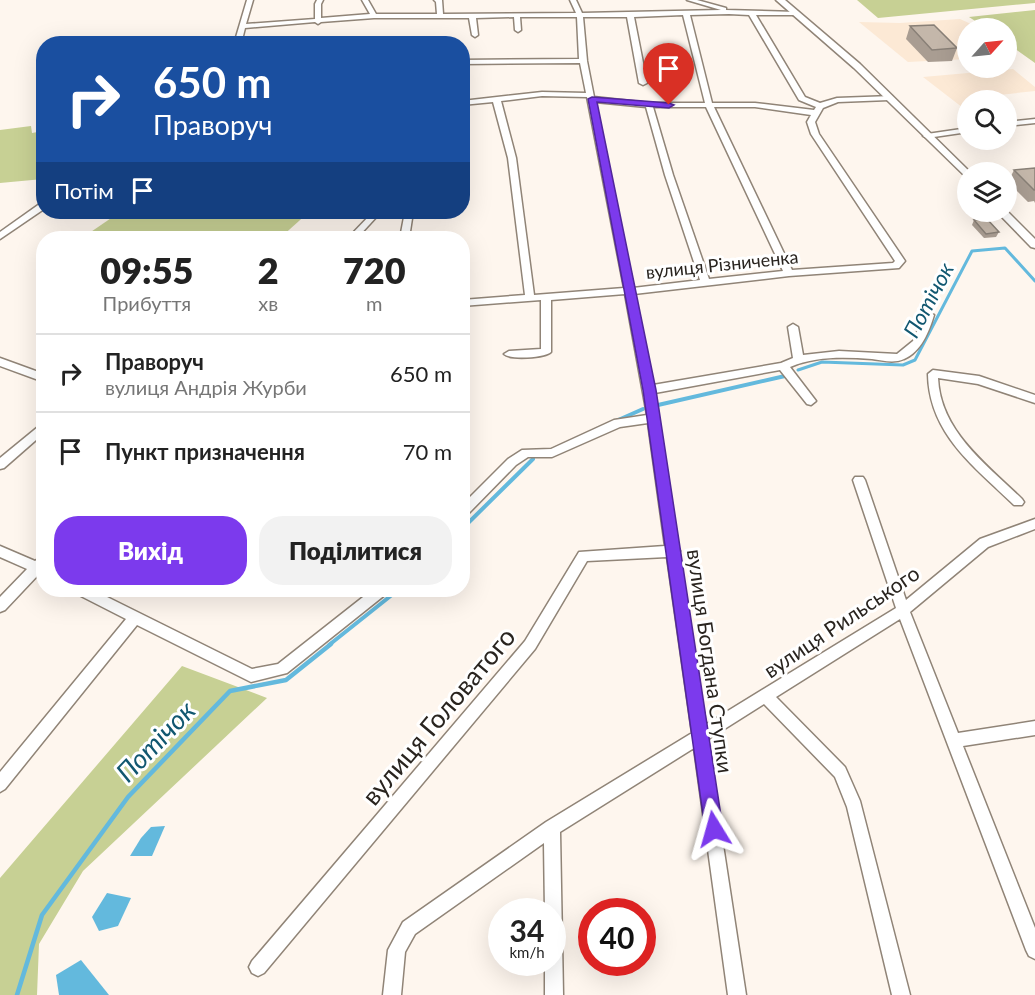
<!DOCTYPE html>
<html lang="uk">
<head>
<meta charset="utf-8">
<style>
  :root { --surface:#fff; --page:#f2f2f2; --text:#222; --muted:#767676; --line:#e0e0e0; --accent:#7c3aed }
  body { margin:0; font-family:Lato,sans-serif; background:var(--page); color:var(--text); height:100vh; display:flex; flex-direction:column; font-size:22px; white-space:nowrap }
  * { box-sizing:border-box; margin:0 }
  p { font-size:20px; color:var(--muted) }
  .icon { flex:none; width:33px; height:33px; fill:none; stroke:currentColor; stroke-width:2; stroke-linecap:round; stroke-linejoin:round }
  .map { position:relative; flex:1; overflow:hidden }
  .drawer { position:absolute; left:36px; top:231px; width:434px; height:366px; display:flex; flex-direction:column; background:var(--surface); border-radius:24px; box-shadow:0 6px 24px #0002 }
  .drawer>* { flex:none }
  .guide { position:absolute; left:36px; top:36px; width:434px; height:183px; border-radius:24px; box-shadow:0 6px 24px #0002; background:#1a4fa0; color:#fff; overflow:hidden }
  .needle { width:39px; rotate:63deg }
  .controls { position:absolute; left:957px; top:18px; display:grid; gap:12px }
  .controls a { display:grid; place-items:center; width:60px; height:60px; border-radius:50%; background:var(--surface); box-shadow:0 6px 24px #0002; font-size:30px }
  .speed { position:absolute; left:488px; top:898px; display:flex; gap:12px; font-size:30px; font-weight:700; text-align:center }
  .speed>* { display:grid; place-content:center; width:78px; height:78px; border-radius:50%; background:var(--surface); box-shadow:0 6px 24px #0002; line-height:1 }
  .speed small { font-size:15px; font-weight:400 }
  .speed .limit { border:9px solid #d22; background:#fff; color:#111 }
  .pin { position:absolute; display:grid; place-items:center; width:51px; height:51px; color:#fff; margin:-62px -26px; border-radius:50% 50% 50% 0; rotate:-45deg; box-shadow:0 0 6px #0007 }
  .pin .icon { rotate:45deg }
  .me { position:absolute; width:66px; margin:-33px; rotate:352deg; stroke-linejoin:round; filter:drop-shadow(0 0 4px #0008) }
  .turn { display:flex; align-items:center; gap:21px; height:126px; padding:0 18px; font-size:27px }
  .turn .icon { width:78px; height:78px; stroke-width:2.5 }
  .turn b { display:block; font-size:42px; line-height:51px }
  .then { display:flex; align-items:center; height:57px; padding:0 18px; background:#0003; gap:12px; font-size:22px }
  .eta { display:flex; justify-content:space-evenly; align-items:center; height:102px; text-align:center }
  .eta b { font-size:36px; font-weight:800; line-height:42px }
  .cta { display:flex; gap:12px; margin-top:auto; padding:12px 18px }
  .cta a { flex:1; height:69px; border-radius:24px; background:var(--accent); color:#fff; font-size:24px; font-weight:800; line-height:69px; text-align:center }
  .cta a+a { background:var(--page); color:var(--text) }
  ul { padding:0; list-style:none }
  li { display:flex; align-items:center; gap:18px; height:78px; padding:0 18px; border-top:2px solid var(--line) }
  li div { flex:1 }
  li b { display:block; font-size:22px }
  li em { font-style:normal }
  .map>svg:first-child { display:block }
  .built { fill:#fce9d5 }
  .green { fill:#c7d094 }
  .water { fill:#63b9dd }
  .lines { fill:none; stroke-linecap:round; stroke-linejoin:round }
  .stream-far2 { stroke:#63b9dd; stroke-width:3 }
  .stream-far1 { stroke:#63b9dd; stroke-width:4 }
  .stream { stroke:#63b9dd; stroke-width:4.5 }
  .minor-casing { stroke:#908477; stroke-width:3 }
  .major-casing { stroke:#908477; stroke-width:3 }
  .minor { fill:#fff; fill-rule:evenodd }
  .major { fill:#fff; fill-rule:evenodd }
  .wall { fill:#a99d92 }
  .building { fill:#c4b7aa; stroke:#898077; stroke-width:1.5 }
  .route { fill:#7c3aed; stroke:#51269a; stroke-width:1.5 }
  .labels { text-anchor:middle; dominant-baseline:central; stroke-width:6; stroke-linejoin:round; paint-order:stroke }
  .far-street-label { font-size:18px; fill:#29241f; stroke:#fff }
  .street-label { font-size:21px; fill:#29241f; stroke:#fff }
  .water-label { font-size:22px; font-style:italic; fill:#115770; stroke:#fff }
  .near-street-label { font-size:26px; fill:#29241f; stroke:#fff }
  .near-water-label { font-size:27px; font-style:italic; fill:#115770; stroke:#fff }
</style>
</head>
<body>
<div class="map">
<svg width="1035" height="995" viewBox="0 0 1035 995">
  <rect width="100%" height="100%" fill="#fef6ee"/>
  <g class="built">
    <path d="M960 19 980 28H968L967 59 908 62 859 22 900 23Z"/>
    <path d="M1013 69 1035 87V91L999 95 1003 100H968L967 111 923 77Z"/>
  </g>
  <g class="green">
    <path d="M857 0H1035V3L878 18Z"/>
    <path d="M1035 10V63L1007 43 1006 28H986L969 17Z"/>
    <path d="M31 126 32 133 43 131V179L0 183V130Z"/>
    <path d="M120 212H309L280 238H82Z"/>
    <path d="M182 666 267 698 83 871 39 944 37 995H0V878Z"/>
  </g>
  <g class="water">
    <path d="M165 826 152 856H130L141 838 151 827Z"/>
    <path d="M107 893 131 898 118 926 99 931 92 917Z"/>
    <path d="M81 960 109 995H59L56 975Z"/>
  </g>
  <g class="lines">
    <path class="stream-far2" d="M798 370 822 362 903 365 915 360 972 251 1005 248 1035 281"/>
    <g class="stream-far1">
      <path d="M658 405 785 376"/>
      <path d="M616 421 643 409"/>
      <path d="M462 529 533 459"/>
      <path d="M329 645 398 590"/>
    </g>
    <path class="stream" d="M17 995 42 915 128 797 230 691 286 680 331 644"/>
    <defs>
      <g id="minor">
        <path d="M247 0H253L246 24 315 19V4L317 0H323L321 4V18L370 14 362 0H368L376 14H437L436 2 434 0H442L443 14 576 13 570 0H576L582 13 721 10 687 0H697L726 8V10L797 12 799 13V15H756L805 97 820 103 837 98 892 96V100H889L838 102 823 108 815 122 819 134 905 261 899 268 789 276 634 294 653 385 781 363 793 358 788 327 793 324 798 327 803 355 839 351 897 354 913 341 925 313 929 312 934 315C929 332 921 352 904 359 893 364 882 360 872 359 844 357 816 356 790 367L816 401 811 405 807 404 780 370 655 393 678 547 680 551 679 553 705 725 896 608 853 480 855 477H863L865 480 906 600 980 539 1035 519V529L988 547 910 612 958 733 1035 721V735L963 746 1035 928V959L1029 956 1026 950 900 619 776 697 845 767 860 801 910 995H892L847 807 835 777 764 704 707 740 746 995H728L694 748 560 832 563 995H545V963H552V912H545L544 843 415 934 405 952 401 995H383L388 950 403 922 546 822 692 733 667 557 587 561 535 649 264 973 258 976 252 973 249 967 252 961 525 641 579 552 665 546 648 423 620 427 552 457H528L516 465 466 516 462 518V505L508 459 522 450 551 449 614 420 647 415 625 294 551 300V352C545 358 510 360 504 354L509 351 541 349V300L462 306V300L525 295 508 158 493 102 462 105V101L542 92 586 93 580 63 462 64V60L579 59 577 17H520L521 30 518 32 515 30 514 17 476 18 478 35 475 37 472 35 469 18H374L321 22 318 24 315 22 245 28 241 44H234ZM729 14 749 15 799 100 816 107 814 110 755 103H712L690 15ZM683 15 705 103H649L594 97 587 61 583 17H627L639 83 643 85 647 83 634 17ZM542 96 587 97 624 288 534 295 516 158 501 101ZM595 102 646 107 665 175 700 280 633 288ZM653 107H706L783 271 709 279 673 175ZM714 107H755L811 115 807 122 811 134 895 261 893 263 792 270Z"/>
        <path d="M1035 119V123L1006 126V122Z"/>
        <path d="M968 128V132L927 138 923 136 927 134Z"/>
        <path d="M41 203H44V209L0 239V232Z"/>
        <path d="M373 212H381L357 238H348Z"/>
        <path d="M405 212H413L409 238H400Z"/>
        <path d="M0 358 44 374V382L0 366Z"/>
        <path d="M933 370 979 376 1035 395V403L978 384 938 378C940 431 987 465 1022 499L1024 502 1022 505H1014C974 466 929 434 928 374Z"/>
        <path d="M44 422V433L4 468 0 469V458Z"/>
        <path d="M0 546 35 561 44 555V575L39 574 5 610 0 612V597L27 569 0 557Z"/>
        <path d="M75 590H93L252 669 278 664 372 590H388L386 594 287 673 251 682 137 625 5 789 0 792V772L126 619 77 594Z"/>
      </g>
      <g id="major">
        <path d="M776 0H785L860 64 970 172H968V179L854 68Z"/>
        <path d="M1006 210 1035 239V248L1031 247 997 212Z"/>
      </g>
    </defs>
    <use href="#minor" class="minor-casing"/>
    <use href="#major" class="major-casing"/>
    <use href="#minor" class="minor"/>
    <use href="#major" class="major"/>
  </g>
  <g class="wall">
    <path d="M910 26 957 48 952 61 928 62 906 39Z"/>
    <path d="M1035 168V203L1034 201 1028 202 1008 182 1014 170Z"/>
    <path d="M974 220 999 232 996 237 984 238 972 225Z"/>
  </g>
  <g class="building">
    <path d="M934 25 957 48 932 50 910 26Z"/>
    <path d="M1035 168V190H1034L1014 170Z"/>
    <path d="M987 219 999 232 986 234 974 220Z"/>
  </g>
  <path class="route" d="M592 97 669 103 674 105 669 108 597 102 656 390 723 829 720 836 714 838 707 836 705 829 643 390 588 99Z"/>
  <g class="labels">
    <g class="far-street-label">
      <text transform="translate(722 264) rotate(-6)">вулиця Різниченка</text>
    </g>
    <g class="street-label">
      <text transform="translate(841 621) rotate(-34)">вулиця Рильського</text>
      <text transform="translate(711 661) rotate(82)">вулиця Богдана Ступки</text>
    </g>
    <g class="water-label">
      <text transform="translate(928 300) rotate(-62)">Потічок</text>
    </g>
    <g class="near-street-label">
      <text transform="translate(438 716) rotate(-50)">вулиця Головатого</text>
    </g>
    <g class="near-water-label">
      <text transform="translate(155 741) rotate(-46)">Потічок</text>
    </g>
  </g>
</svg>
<div class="controls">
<a><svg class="needle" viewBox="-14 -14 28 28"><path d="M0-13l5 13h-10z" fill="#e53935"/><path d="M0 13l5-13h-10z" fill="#767676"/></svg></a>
<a><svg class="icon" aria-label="search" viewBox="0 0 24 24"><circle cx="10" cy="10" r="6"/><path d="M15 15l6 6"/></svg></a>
<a><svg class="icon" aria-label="layers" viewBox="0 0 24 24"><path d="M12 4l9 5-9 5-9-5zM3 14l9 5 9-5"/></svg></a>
</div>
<div class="speed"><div>34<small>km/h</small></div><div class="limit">40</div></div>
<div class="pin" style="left:669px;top:105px;background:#d93025"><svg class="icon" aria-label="arrive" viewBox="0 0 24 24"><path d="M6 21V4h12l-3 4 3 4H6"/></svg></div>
<svg class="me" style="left:714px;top:829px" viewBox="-20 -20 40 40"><path d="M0-17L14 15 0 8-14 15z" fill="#7c3aed" stroke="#fff" stroke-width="4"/></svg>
<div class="guide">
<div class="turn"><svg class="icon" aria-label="right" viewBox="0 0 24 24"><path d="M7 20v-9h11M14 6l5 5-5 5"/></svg><div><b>650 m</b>Праворуч</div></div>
<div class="then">Потім<svg class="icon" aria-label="arrive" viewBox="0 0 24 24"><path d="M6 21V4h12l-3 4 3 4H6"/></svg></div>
</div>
<section class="drawer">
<div class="eta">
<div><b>09:55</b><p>Прибуття</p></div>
<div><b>2</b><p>хв</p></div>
<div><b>720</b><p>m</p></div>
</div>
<ul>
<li><svg class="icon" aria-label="right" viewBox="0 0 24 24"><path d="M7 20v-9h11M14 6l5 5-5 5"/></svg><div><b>Праворуч</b><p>вулиця Андрія Журби</p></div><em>650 m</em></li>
<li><svg class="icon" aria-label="arrive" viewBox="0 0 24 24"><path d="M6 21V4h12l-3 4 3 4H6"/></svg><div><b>Пункт призначення</b></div><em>70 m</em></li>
</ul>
<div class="cta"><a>Вихід</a><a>Поділитися</a></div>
</section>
</div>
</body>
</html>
